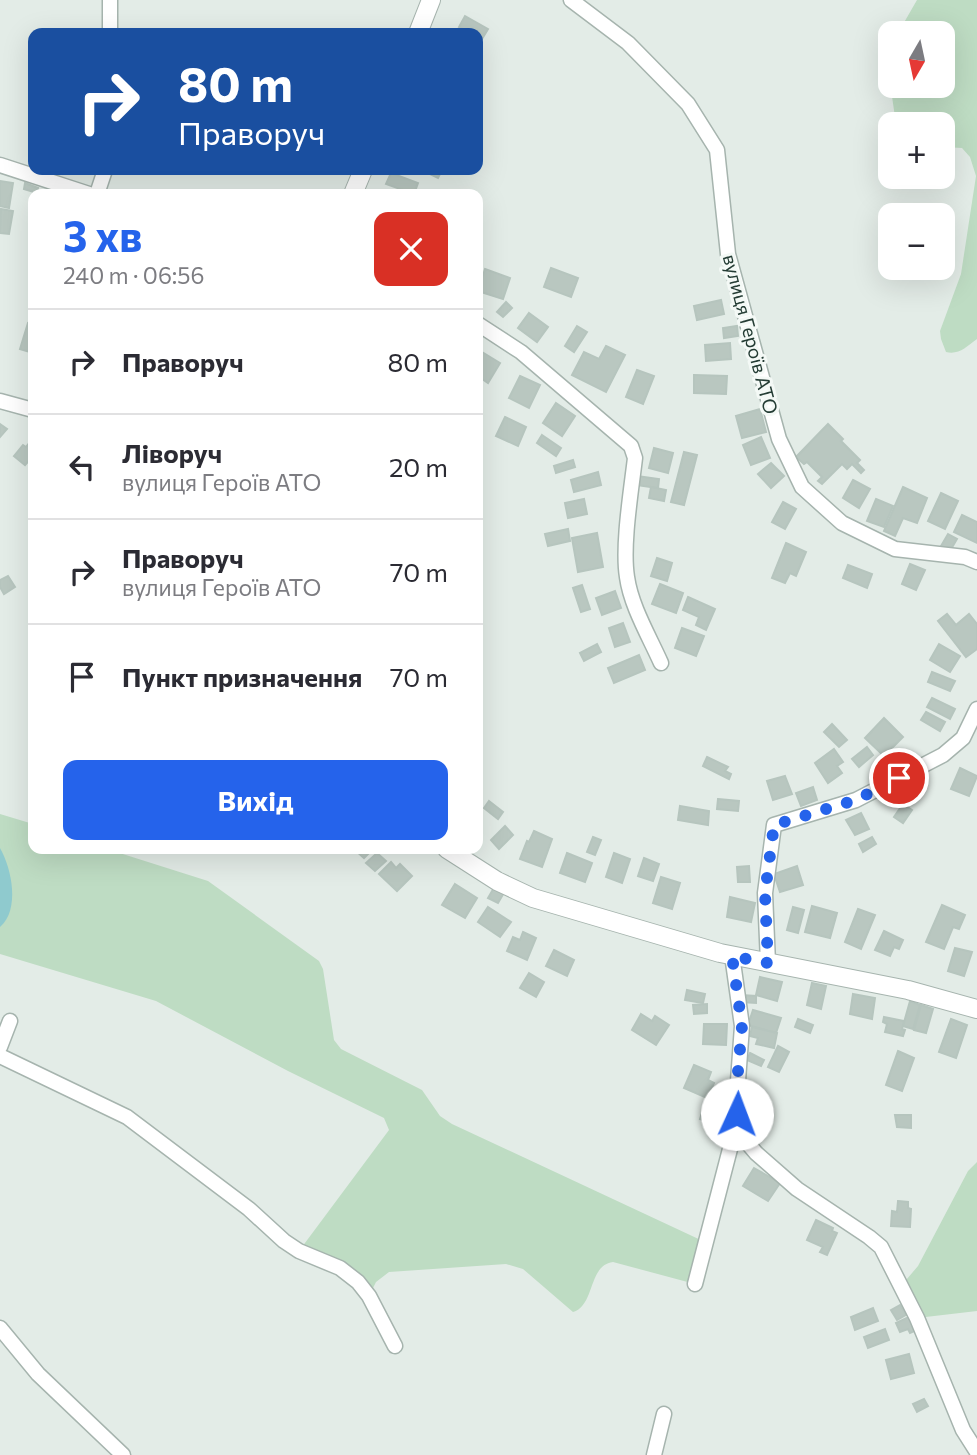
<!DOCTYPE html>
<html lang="uk">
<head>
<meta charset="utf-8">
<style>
  :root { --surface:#fff; --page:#f7f7f7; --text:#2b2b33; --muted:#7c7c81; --line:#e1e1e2; --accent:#2563eb }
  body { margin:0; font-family:Commissioner,sans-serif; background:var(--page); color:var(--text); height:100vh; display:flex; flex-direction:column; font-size:26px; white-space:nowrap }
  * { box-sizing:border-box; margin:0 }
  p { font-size:23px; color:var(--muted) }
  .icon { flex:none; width:38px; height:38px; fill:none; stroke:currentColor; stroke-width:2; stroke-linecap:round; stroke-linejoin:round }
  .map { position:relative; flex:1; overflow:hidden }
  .side { position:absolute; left:28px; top:189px; width:455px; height:665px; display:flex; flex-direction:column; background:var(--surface); border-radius:14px; box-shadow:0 7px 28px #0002 }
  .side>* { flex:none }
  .banner { position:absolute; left:28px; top:28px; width:455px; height:147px; border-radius:14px; box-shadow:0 7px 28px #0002; background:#1a4fa0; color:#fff; overflow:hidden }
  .needle { width:46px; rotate:189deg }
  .controls { position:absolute; left:878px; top:21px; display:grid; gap:14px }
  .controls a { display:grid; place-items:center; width:77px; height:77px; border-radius:14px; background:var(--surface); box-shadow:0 7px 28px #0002; font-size:35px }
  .pin { position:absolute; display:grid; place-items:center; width:60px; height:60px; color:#fff; margin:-30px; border:4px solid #fff; border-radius:50%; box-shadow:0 2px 7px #0007 }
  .me { position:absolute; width:77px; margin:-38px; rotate:2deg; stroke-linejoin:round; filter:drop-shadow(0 0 5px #0008) }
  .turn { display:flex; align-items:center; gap:24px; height:147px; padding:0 35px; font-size:32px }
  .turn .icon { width:91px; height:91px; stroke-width:2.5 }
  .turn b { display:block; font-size:49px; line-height:60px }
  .round { display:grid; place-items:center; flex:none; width:74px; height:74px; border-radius:14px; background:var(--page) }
  .head { display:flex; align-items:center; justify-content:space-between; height:119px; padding:0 35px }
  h1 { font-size:42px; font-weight:700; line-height:52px; color:var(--accent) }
  .action { display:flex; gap:14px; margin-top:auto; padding:14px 35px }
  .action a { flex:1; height:80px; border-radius:14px; background:var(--accent); color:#fff; font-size:28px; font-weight:700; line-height:80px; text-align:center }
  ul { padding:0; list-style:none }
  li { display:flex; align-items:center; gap:21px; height:105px; padding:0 35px; border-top:2px solid var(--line) }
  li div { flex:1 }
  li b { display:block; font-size:26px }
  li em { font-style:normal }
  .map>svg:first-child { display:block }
  .green { fill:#bedcc3 }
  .water { fill:#8fcace }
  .building { fill:#b9c7c0; stroke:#b6c5be; stroke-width:2 }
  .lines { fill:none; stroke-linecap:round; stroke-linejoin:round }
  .minor-casing { stroke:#a6b4ae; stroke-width:17 }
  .tertiary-casing { stroke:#a6b4ae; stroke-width:20 }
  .minor { stroke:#fff; stroke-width:14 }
  .tertiary { stroke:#fff; stroke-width:18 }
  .route { stroke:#2563eb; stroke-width:12; stroke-dasharray:0 21.6 }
  .labels { text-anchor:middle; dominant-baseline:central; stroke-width:6; stroke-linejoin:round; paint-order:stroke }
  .street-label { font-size:19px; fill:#243c34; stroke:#f4f9f6 }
</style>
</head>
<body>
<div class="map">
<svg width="977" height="1455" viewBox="0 0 977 1455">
  <rect width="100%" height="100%" fill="#e3ece7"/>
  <g class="green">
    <path d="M917 0H977V339C966 347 959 355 946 352L941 339 940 331 961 274 976 176 970 157 962 148 943 147V124H896L888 69 891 52V86H943V33H898Z"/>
    <path d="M0 814 33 824V849H107L208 881 319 961 323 969 334 1040 341 1049 422 1090 440 1116 452 1124 705 1242 695 1284 613 1262C588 1265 595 1306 573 1312L523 1269 506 1264 389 1272 376 1282 369 1296 358 1282 299 1251 389 1130 384 1118 288 1071 156 1001 0 954Z"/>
    <path d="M977 1162V1311L917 1318 901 1286 918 1266 968 1171Z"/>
  </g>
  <path class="water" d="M0 848C12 869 20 910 0 927Z"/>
  <g class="building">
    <path d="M465 16 488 29 482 39 478 37V33H471L459 27Z"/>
    <path d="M430 170 441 172 438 178 428 173Z"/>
    <path d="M391 173 418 183 414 194 386 184Z"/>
    <path d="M0 181 13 183 9 208 0 206Z"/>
    <path d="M25 183 38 188 37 193 24 189Z"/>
    <path d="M1 209 13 211 9 234 0 233Z"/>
    <path d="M551 268 578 278 571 297 544 287Z"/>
    <path d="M485 269 510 278 503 299 478 291Z"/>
    <path d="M721 300 724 314 697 320 694 306Z"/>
    <path d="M506 302 512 308 503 317 497 312Z"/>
    <path d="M529 313 548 327 537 342 518 328Z"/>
    <path d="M28 323 33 324V353L20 349Z"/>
    <path d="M577 326 587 332 574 352 565 346Z"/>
    <path d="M737 326 738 336 724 338 723 328Z"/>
    <path d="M730 343 731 359 706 361 705 345Z"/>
    <path d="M606 346 625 355 606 392 572 375 584 352 599 359Z"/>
    <path d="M482 352 500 363 488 383 478 376V360Z"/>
    <path d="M637 370 654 376 643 404 626 397Z"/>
    <path d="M694 375 727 376 726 394 694 393Z"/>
    <path d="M520 376 540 385 529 408 509 398Z"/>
    <path d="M556 403 575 416 562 436 543 423Z"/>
    <path d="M760 409 766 432 742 438 736 416Z"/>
    <path d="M505 417 526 427 518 446 496 436Z"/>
    <path d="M0 424 7 429 0 437Z"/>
    <path d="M828 424 843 439 841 441 860 460 857 463 864 470 861 473 852 464 847 469 842 464 822 484 818 481 822 477 807 462 804 464 796 457Z"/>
    <path d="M542 435 561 448 556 456 537 443Z"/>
    <path d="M761 437 770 458 751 465 743 445Z"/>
    <path d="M31 441 33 443V456L25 465 14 456 23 445 26 447Z"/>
    <path d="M654 448 673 453 668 473 649 468Z"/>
    <path d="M684 452 697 455 684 505 671 502Z"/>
    <path d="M573 460 575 467 556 473 554 466Z"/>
    <path d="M771 463 784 476 771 488 758 474Z"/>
    <path d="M598 472 601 485 574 492 571 480Z"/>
    <path d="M637 476 659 479 658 488 636 485Z"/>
    <path d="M853 480 870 489 859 508 843 498Z"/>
    <path d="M651 487 666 490 664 501 649 498Z"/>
    <path d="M903 487 927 498 917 523 903 518 895 536 884 531Z"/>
    <path d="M941 493 958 501 945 529 928 521Z"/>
    <path d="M584 499 587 514 568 518 565 503Z"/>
    <path d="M876 499 893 506 884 527 867 521Z"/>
    <path d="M783 502 796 509 785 529 772 522Z"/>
    <path d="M962 515 977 522V543L954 532Z"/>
    <path d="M568 529 570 541 548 546 545 534Z"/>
    <path d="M597 533 603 567 578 572 572 538Z"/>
    <path d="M948 534 957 539 950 551 941 546Z"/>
    <path d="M786 543 806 552 796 576 790 573 785 583 772 578Z"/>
    <path d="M657 558 672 563 667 581 651 576Z"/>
    <path d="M910 564 925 570 916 590 902 584Z"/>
    <path d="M848 565 872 574 867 588 843 578Z"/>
    <path d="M8 576 15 587 4 594 0 587V580Z"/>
    <path d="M660 584 683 593 676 613 652 604Z"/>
    <path d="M582 585 590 609 581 612 573 588Z"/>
    <path d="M615 591 621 608 602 615 596 598Z"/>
    <path d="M688 597 715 609 706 630 696 625 699 617 683 610Z"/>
    <path d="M947 614 956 625 969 614 977 624V649L966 657 938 621Z"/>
    <path d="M623 623 630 642 615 647 609 628Z"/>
    <path d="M682 628 704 636 696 656 675 648Z"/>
    <path d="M597 644 601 652 584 661 580 653Z"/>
    <path d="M939 644 960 656 950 672 930 660Z"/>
    <path d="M639 655 645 670 614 683 608 668Z"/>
    <path d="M932 672 955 681 950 691 928 682Z"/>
    <path d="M932 698 955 709 950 719 927 707Z"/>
    <path d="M926 712 945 722 940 731 921 720Z"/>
    <path d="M884 718 903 737 884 756 865 738Z"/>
    <path d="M832 724 847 740 839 747 824 732Z"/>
    <path d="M867 747 873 755 859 767 852 759Z"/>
    <path d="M834 749 843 762 837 766 842 773 828 783 815 763Z"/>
    <path d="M707 757 728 767 725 771 731 774 729 779 703 766Z"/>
    <path d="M960 768 977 776 969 796 951 789Z"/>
    <path d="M785 776 792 794 773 800 767 781Z"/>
    <path d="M813 787 817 800 801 806 796 793Z"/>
    <path d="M718 799 739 801 738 811 717 809Z"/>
    <path d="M489 801 503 812 498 819 484 808Z"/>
    <path d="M903 804 912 810 903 823 894 817Z"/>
    <path d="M680 806 709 811 708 825 678 820Z"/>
    <path d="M861 813 869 829 855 835 846 820Z"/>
    <path d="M505 826 513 835 499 849 491 840Z"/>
    <path d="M534 831 552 839 542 867 520 859 527 841 529 842Z"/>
    <path d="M593 837 601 840 595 855 587 852Z"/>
    <path d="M872 837 876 844 863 852 859 844Z"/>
    <path d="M354 849H373L364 858Z"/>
    <path d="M377 853 386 861 375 871 366 863Z"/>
    <path d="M567 853 592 863 585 882 560 873Z"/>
    <path d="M614 853 630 859 622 883 606 877Z"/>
    <path d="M644 858 659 864 653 881 638 876Z"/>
    <path d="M391 862 396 868 400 864 412 876 397 891 379 874Z"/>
    <path d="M749 866 750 882H738L737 867Z"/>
    <path d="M797 866 803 885 780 892 774 874Z"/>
    <path d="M661 877 680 883 672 909 653 903Z"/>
    <path d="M455 884 477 898 465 918 442 905Z"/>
    <path d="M495 886 505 891 498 903 488 898Z"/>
    <path d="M730 897 755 903 751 922 727 917Z"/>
    <path d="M942 905 965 915 959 929 953 927 944 949 926 942Z"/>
    <path d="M812 906 837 913 830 938 805 932Z"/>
    <path d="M488 907 511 922 500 937 478 922Z"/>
    <path d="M793 907 804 910 798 933 787 930Z"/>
    <path d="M858 909 875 915 861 949 845 942Z"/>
    <path d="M884 931 903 940 899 949 894 947 890 956 875 950Z"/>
    <path d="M523 932 536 938 527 960 507 951 513 937 520 940Z"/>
    <path d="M955 948 972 952 964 976 948 971Z"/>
    <path d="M554 950 574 960 567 976 546 966Z"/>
    <path d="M529 973 544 982 536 997 520 988Z"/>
    <path d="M760 977 782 982 777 1001 756 995Z"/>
    <path d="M812 983 826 986 821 1009 807 1005Z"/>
    <path d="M687 990 705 994 703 1003 685 1000Z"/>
    <path d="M853 994 875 998 872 1019 850 1014Z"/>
    <path d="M741 995 756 996V1003L741 1002Z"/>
    <path d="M910 1001 920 1005 913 1029 903 1026Z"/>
    <path d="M707 1004V1013L694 1014 693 1005Z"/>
    <path d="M921 1005 933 1009 926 1033 914 1030Z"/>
    <path d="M753 1010 781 1018 776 1033 748 1025Z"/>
    <path d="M641 1014 652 1021 655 1016 669 1025 656 1045 632 1030Z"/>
    <path d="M884 1017 904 1021 902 1029 905 1030 903 1036 885 1032 887 1024 883 1022Z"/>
    <path d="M798 1019 813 1025 810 1033 795 1027Z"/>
    <path d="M951 1019 967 1025 956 1058 939 1052Z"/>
    <path d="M704 1024H727L726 1045 703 1044Z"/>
    <path d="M752 1027 777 1033 774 1048 756 1044 758 1038 750 1036Z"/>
    <path d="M778 1046 789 1052 779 1072 768 1067Z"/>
    <path d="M898 1051 914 1058 902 1091 886 1085Z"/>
    <path d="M750 1053 764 1060 761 1066 747 1060Z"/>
    <path d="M694 1065 711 1072 708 1080 714 1083 707 1098 684 1088Z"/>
    <path d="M710 1104 715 1105 713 1111 721 1114 718 1125 700 1119 704 1107 708 1108Z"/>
    <path d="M895 1115H911V1128L897 1127Z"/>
    <path d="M754 1168 780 1183 768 1201 743 1186Z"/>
    <path d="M898 1201 908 1202V1208L911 1209 910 1227 891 1226 892 1211 897 1212Z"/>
    <path d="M816 1220 833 1228 832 1231 837 1233 827 1255 820 1252 823 1247 807 1240Z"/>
    <path d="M900 1305 906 1315 897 1320 891 1310Z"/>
    <path d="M873 1308 878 1321 855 1330 851 1317Z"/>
    <path d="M913 1315 919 1329 910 1333 908 1329 900 1332 896 1323Z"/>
    <path d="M885 1329 889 1340 868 1348 864 1337Z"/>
    <path d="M909 1354 914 1373 891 1379 886 1360Z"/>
    <path d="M924 1399 928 1406 917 1412 913 1404Z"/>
  </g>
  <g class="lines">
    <defs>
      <g id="minor">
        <path d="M110 0V33"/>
        <path d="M571 0 628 43 688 104 717 150 728 254 779 439 802 487 842 523 895 549 965 557 977 562"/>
        <path d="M0 165 89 194"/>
        <path d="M97 194 105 170"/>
        <path d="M478 324 521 352 631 446 635 458C631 492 622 546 627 577 631 606 649 636 661 663"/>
        <path d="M0 401 33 410"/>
        <path d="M732 955 742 1026 736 1108 745 1140 756 1153 797 1189 869 1237 881 1247 917 1318 963 1430 977 1452"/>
        <path d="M768 963 765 893 774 825 856 800 943 755 963 738 977 709"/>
        <path d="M0 1047 10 1021"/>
        <path d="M0 1056 127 1117 249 1209 284 1241 299 1251 340 1268 358 1282 369 1296 395 1346"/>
        <path d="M695 1284 737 1122"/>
        <path d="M0 1328 38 1374 123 1455"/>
        <path d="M654 1455 664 1414"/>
      </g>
      <g id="tertiary">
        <path d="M418 33 431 0"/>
        <path d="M353 194 363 170"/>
        <path d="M447 849 497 881 533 898 720 953 908 990 977 1009"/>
      </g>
    </defs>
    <use href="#minor" class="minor-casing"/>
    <use href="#tertiary" class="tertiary-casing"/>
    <use href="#minor" class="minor"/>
    <use href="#tertiary" class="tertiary"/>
  </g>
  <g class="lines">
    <path class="route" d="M737 1114 736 1094 742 1026 732 956 768 963 765 893 774 825 856 800 899 778"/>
  </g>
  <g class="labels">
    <g class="street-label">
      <text transform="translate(751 334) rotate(75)">вулиця Героїв АТО</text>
    </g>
  </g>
</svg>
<div class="controls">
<a><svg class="needle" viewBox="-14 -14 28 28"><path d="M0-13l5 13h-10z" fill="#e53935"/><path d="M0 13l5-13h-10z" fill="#7c7c81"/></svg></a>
<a>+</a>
<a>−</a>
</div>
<div class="pin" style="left:899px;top:778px;background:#d93025"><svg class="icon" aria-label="arrive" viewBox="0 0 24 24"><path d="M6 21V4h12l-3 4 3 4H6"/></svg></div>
<svg class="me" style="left:737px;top:1114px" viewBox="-20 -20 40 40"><circle r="19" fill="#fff"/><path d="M0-13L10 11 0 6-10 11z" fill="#2563eb"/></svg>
<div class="banner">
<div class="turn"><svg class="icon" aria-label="right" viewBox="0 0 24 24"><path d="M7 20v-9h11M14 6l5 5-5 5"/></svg><div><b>80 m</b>Праворуч</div></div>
</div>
<section class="side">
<div class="head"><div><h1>3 хв</h1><p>240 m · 06:56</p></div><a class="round" style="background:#d93025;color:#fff"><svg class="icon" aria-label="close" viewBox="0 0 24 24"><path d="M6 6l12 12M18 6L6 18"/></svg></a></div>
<ul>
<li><svg class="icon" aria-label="right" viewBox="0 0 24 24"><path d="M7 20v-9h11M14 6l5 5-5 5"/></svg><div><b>Праворуч</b></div><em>80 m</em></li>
<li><svg class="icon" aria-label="left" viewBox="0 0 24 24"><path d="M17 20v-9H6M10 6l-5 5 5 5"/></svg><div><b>Ліворуч</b><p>вулиця Героїв АТО</p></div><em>20 m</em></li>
<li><svg class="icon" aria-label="right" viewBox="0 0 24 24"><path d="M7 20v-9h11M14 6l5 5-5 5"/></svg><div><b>Праворуч</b><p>вулиця Героїв АТО</p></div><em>70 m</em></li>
<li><svg class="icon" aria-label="arrive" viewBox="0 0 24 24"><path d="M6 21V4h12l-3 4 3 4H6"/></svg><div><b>Пункт призначення</b></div><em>70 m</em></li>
</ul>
<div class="action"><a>Вихід</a></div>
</section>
</div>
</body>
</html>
